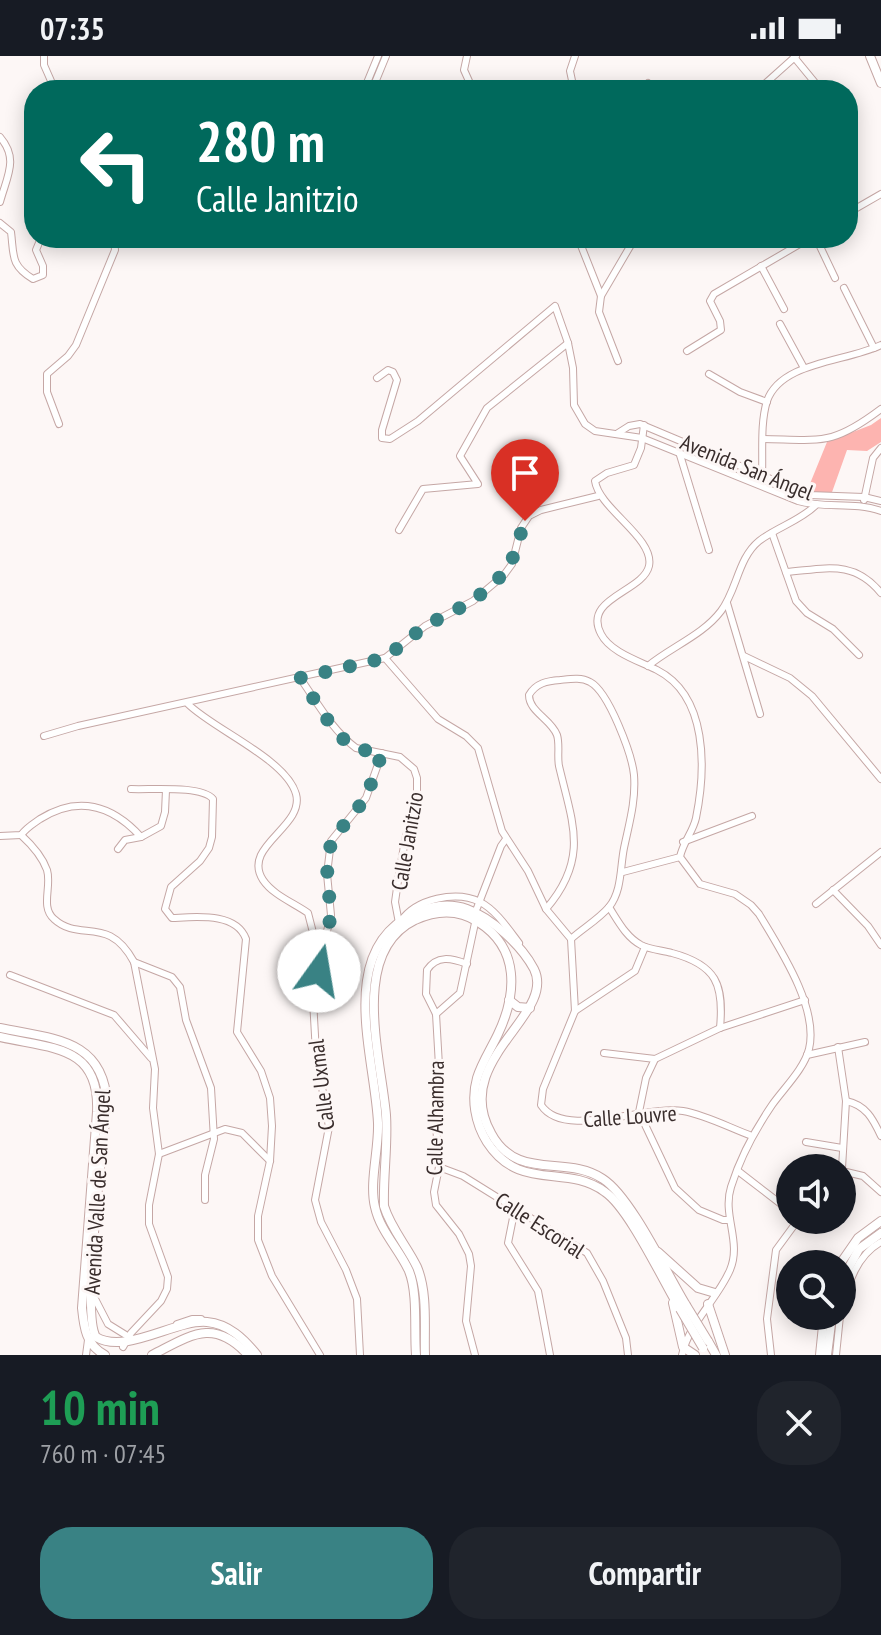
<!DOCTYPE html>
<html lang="es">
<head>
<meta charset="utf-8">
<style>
  :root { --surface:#171b24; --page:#20242c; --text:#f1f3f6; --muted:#9ea1a6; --accent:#398284 }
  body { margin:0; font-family:"PT Sans Narrow",sans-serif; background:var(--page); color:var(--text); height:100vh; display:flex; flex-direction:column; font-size:30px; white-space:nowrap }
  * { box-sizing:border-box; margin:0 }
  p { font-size:26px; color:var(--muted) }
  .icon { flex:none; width:44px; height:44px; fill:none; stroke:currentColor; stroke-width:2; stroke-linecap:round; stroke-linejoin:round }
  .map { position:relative; height:1299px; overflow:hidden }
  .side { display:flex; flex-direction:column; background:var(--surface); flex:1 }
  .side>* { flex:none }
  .top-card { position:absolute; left:24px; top:24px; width:834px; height:168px; border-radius:32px; box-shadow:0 4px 20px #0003; background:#00695c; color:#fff; overflow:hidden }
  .fabs { position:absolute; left:776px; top:1098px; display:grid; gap:16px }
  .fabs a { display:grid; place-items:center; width:80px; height:80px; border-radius:50%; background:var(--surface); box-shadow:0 4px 20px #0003; font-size:40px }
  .pin { position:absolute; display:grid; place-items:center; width:68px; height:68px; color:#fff; margin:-82px -34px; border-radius:50% 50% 50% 0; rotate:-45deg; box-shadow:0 0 8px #0007 }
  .pin .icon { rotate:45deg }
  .me { position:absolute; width:88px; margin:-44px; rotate:13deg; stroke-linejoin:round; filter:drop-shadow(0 0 6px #0008) }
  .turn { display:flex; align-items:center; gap:28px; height:168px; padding:0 40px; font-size:36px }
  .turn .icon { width:104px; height:104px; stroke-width:2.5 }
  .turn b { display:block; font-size:56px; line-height:68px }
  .round { display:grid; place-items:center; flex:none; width:84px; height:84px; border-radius:32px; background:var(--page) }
  .headline { display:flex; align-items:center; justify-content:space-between; height:136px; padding:0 40px }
  h1 { font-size:48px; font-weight:800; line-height:60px; color:#1e9e55 }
  .button { display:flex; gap:16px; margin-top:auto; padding:16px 40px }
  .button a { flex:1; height:92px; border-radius:32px; background:var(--accent); color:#fff; font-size:32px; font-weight:800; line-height:92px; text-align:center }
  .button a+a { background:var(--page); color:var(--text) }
  .status { display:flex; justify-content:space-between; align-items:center; height:56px; padding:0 40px; background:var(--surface); direction:ltr }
  .status svg { height:22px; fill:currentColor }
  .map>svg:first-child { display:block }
  .green { fill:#fdb4b0 }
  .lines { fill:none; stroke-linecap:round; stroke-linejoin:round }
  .minor-casing { stroke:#c5a7a5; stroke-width:8 }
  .tertiary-casing { stroke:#c5a7a5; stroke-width:10 }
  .minor { stroke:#fff; stroke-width:6 }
  .tertiary { stroke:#fff; stroke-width:8 }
  .tertiary-bridge-casing { stroke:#c5a7a5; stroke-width:10; stroke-linecap:butt }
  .tertiary-bridge { stroke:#fff; stroke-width:8 }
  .route { stroke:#398284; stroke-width:14; stroke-dasharray:0 25.2 }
  .labels { text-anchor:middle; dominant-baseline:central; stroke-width:6; stroke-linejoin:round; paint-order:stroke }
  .street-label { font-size:22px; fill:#392d2c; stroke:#fdf7f6 }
</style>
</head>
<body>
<div class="status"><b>07:35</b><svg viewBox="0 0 49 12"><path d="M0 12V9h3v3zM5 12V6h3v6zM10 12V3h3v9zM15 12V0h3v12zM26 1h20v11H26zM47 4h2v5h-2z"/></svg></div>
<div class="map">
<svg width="881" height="1299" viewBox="0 0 881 1299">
  <rect width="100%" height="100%" fill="#fdf7f6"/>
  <path class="green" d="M881 362V386L867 395 847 394 831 439 807 435 827 386 871 369Z"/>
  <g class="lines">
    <defs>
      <g id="minor">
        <path d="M44 0V9L55 34"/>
        <path d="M467 0 464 14 473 34"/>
        <path d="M794 1 821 34"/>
        <path d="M364 34 378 0"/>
        <path d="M372 34 386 0"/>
        <path d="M574 34 570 15 575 0"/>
        <path d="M642 34 648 27"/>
        <path d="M758 34 796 0"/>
        <path d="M0 81C19 103 7 120 0 146"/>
        <path d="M848 157 881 138"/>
        <path d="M0 167 11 176C14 199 10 209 33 223L43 219V210L36 194 41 182"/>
        <path d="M578 182 601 240 599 256 618 305"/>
        <path d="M816 182 835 222"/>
        <path d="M761 210 784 253"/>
        <path d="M844 232 874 292"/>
        <path d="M601 240 635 182"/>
        <path d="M780 268 804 312"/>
        <path d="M687 295 721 274 720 265 710 245 714 238 810 182"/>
        <path d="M709 318 740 336 767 346"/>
        <path d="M377 322 388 314 393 316 397 324 382 374V382L390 383 418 365 555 250 568 287 573 312 574 349 585 368 595 375 642 382 798 445C825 453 854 445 881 455"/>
        <path d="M59 368 47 336V318L68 300 76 289 115 194 114 182"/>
        <path d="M644 369 641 392 634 409 607 417 595 425C599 453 655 482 649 510 643 536 582 542 601 578 610 596 639 605 657 614 708 640 706 713 696 762 693 776 683 786 680 801L700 828 735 838 751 849 759 858C780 893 819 952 809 993 804 1013 784 1032 772 1049 755 1074 740 1102 731 1131 722 1159 742 1186 730 1214 717 1244 689 1267 682 1299"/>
        <path d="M618 377 629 370 640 368 809 439 864 441 881 445"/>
        <path d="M763 383C822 384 832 390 881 353"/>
        <path d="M680 399 709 494"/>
        <path d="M762 420C763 396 760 368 767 345 781 305 847 306 881 289"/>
        <path d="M864 444 873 402 881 392"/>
        <path d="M399 474 423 433 478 428 460 400 487 352 568 287"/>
        <path d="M772 477 796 545 807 557 833 573 859 599"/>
        <path d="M786 516C825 513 853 503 881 537"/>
        <path d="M727 547 760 658"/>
        <path d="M744 600 790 622 812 640 881 723"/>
        <path d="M385 602 438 663 466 680 478 692 502 775 528 815 546 853 571 883"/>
        <path d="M648 610C671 591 703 579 721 555 737 534 738 502 759 485 777 471 800 465 816 449"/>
        <path d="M300 622C317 646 332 674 356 692L400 701 414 713 417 722V739L405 784 398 825 395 846 399 867"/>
        <path d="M188 648C213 673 286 703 296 738 305 771 241 790 263 824 273 839 294 847 308 857L320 904 313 944 316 997 329 1071 315 1144 321 1166 346 1214 357 1243 360 1299"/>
        <path d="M44 680 78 670 385 602 425 570 473 545 504 519 512 508 521 472 529 460 541 454 598 440"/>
        <path d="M131 733C151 734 201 729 213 743L212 781 209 792 200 805 171 831 165 853 172 862C196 861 236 856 246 883L237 976 261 1015 270 1042 272 1070 270 1105 258 1160V1184L272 1220 320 1299"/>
        <path d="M21 779C32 789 42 800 47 814 52 830 40 851 54 863 80 887 108 858 134 906L155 1013 153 1052 159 1098 149 1149V1168L168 1221 167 1233 161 1245 131 1277 123 1291"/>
        <path d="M0 780 21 779C27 771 33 768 40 763 78 739 112 749 141 781L161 770 165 756 166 734"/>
        <path d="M683 786 752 760"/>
        <path d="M118 793 125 784 141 781"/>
        <path d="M623 816 680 801"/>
        <path d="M833 834 868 870 881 889"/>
        <path d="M816 848 881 796"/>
        <path d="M609 851C618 865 626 881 641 889 651 894 662 894 672 897 717 909 724 929 720 972"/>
        <path d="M477 852 501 790 506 783"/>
        <path d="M546 853C590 802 572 766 559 710 557 700 560 689 557 679 551 663 529 656 529 639 536 627 547 625 560 624 570 623 581 621 590 626 609 636 632 699 634 719 636 745 629 768 624 792 620 812 622 835 609 851 599 863 582 873 571 883L575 955 543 1033 541 1049C564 1084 644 1049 683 1055 706 1059 730 1072 752 1080"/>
        <path d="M401 865C416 843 456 834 480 846 496 854 509 874 519 887"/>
        <path d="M320 903 331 859 327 818 331 785 366 742 382 697"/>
        <path d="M134 906 172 921 180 931 186 964 211 1032 214 1083 205 1119V1144"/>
        <path d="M467 908C451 902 437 899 427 914L426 938 436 958 440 1027 436 1068 439 1111 434 1136 436 1149 459 1178 469 1198 471 1210 466 1265 475 1299"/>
        <path d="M10 919 114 959 151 1002"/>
        <path d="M575 955 635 915 645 891"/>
        <path d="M436 958 460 937 475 867"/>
        <path d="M838 991 846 1045 842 1112"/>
        <path d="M604 997 655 1003"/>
        <path d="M807 999 865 986"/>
        <path d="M846 1045C866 1049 873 1063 881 1080"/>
        <path d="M806 1086 842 1092"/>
        <path d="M159 1098 225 1073 242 1077 270 1105"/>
        <path d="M439 1111 463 1120 587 1197 603 1225 626 1282 628 1299"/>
        <path d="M738 1115 790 1155"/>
        <path d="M842 1115 863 1120 881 1136"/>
        <path d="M515 1152 508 1187 538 1235 550 1299"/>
        <path d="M730 1164H723L699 1154 675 1132 639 1056 646 1022 655 1003 720 972 805 944"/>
        <path d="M92 1237 108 1268 129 1281"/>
        <path d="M842 1253C848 1227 857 1199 881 1186"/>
        <path d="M177 1268 192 1263H201"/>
        <path d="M86 1299 88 1284"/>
        <path d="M771 1299 767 1263 776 1194 798 1164"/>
        <path d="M836 1299 840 1260"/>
      </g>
      <g id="tertiary">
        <path d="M870 0 881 27"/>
        <path d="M509 944 518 951 530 952"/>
        <path d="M0 972C52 983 104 982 107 1048 103 1086 81 1257 96 1281 126 1299 176 1263 207 1266 229 1268 244 1283 257 1299"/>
        <path d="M0 981C52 993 100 989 97 1056L82 1252C84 1272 86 1289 105 1299"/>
        <path d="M658 1196 698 1232 715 1237"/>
        <path d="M840 1208 858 1182 881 1165"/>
        <path d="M842 1224 859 1193 881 1177"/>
        <path d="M673 1247 683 1291 695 1299"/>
        <path d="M708 1248 725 1299"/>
        <path d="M708 1285 716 1299"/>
        <path d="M152 1299C190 1280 213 1261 248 1299"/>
        <path d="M416 1299C414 1274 418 1237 409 1215 399 1193 380 1175 375 1151 369 1127 379 1093 378 1067 375 1000 335 894 415 857 431 850 450 847 467 853 492 862 522 890 534 913 557 959 450 1004 491 1077 517 1126 566 1098 603 1123 631 1141 667 1218 686 1249"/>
        <path d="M425 1299C424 1272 428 1237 417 1211 407 1190 391 1173 384 1150 383 1120 388 1089 386 1059 381 1001 349 896 415 864 437 854 458 853 478 866 520 892 517 938 498 978 491 993 482 1006 477 1022 471 1043 475 1067 487 1086 520 1137 566 1107 605 1136 629 1152 663 1225 680 1253"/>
        <path d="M820 1299 824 1260"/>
        <path d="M827 1299 832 1260"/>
      </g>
    </defs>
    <use href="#minor" class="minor-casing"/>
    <use href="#tertiary" class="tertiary-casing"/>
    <use href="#minor" class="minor"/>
    <use href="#tertiary" class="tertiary"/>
    <defs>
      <g id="tertiary-bridge">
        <path d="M686 1249 708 1285"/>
        <path d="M680 1253 703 1292"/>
      </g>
    </defs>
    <use href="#tertiary-bridge" class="tertiary-bridge-casing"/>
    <use href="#tertiary-bridge" class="tertiary-bridge"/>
  </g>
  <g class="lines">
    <path class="route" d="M319 915 331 859 327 818 331 785 366 742 382 697C374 695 364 695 356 692 336 684 313 640 300 622L385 602 425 570 473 545 509 513 525 465"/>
  </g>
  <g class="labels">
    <g class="street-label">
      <text transform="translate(747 411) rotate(22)">Avenida San Ángel</text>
      <text transform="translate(407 785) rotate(-80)">Calle Janitzio</text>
      <text transform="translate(321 1029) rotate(-97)">Calle Uxmal</text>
      <text transform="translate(630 1060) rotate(-4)">Calle Louvre</text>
      <text transform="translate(435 1062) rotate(-89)">Calle Alhambra</text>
      <text transform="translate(97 1136) rotate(-87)">Avenida Valle de San Ángel</text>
      <text transform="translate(540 1169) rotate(33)">Calle Escorial</text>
    </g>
  </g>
</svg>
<div class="fabs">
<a><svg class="icon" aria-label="sound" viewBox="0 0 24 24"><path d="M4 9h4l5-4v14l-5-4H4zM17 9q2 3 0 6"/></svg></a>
<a><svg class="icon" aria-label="search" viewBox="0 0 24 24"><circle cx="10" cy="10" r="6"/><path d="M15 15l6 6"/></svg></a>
</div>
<div class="pin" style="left:525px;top:465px;background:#d93025"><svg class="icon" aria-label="arrive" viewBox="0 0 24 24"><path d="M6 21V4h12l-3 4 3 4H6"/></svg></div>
<svg class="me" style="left:319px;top:915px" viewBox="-20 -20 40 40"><circle r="19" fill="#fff"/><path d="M0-13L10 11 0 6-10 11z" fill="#398284"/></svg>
<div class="top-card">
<div class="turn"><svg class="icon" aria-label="left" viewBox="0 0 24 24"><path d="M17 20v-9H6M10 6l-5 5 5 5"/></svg><div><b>280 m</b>Calle Janitzio</div></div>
</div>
</div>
<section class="side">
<div class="headline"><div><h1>10 min</h1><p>760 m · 07:45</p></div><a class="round"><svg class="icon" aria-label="close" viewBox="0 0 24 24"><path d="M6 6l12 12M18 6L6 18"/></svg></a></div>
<div class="button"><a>Salir</a><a>Compartir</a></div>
</section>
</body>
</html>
